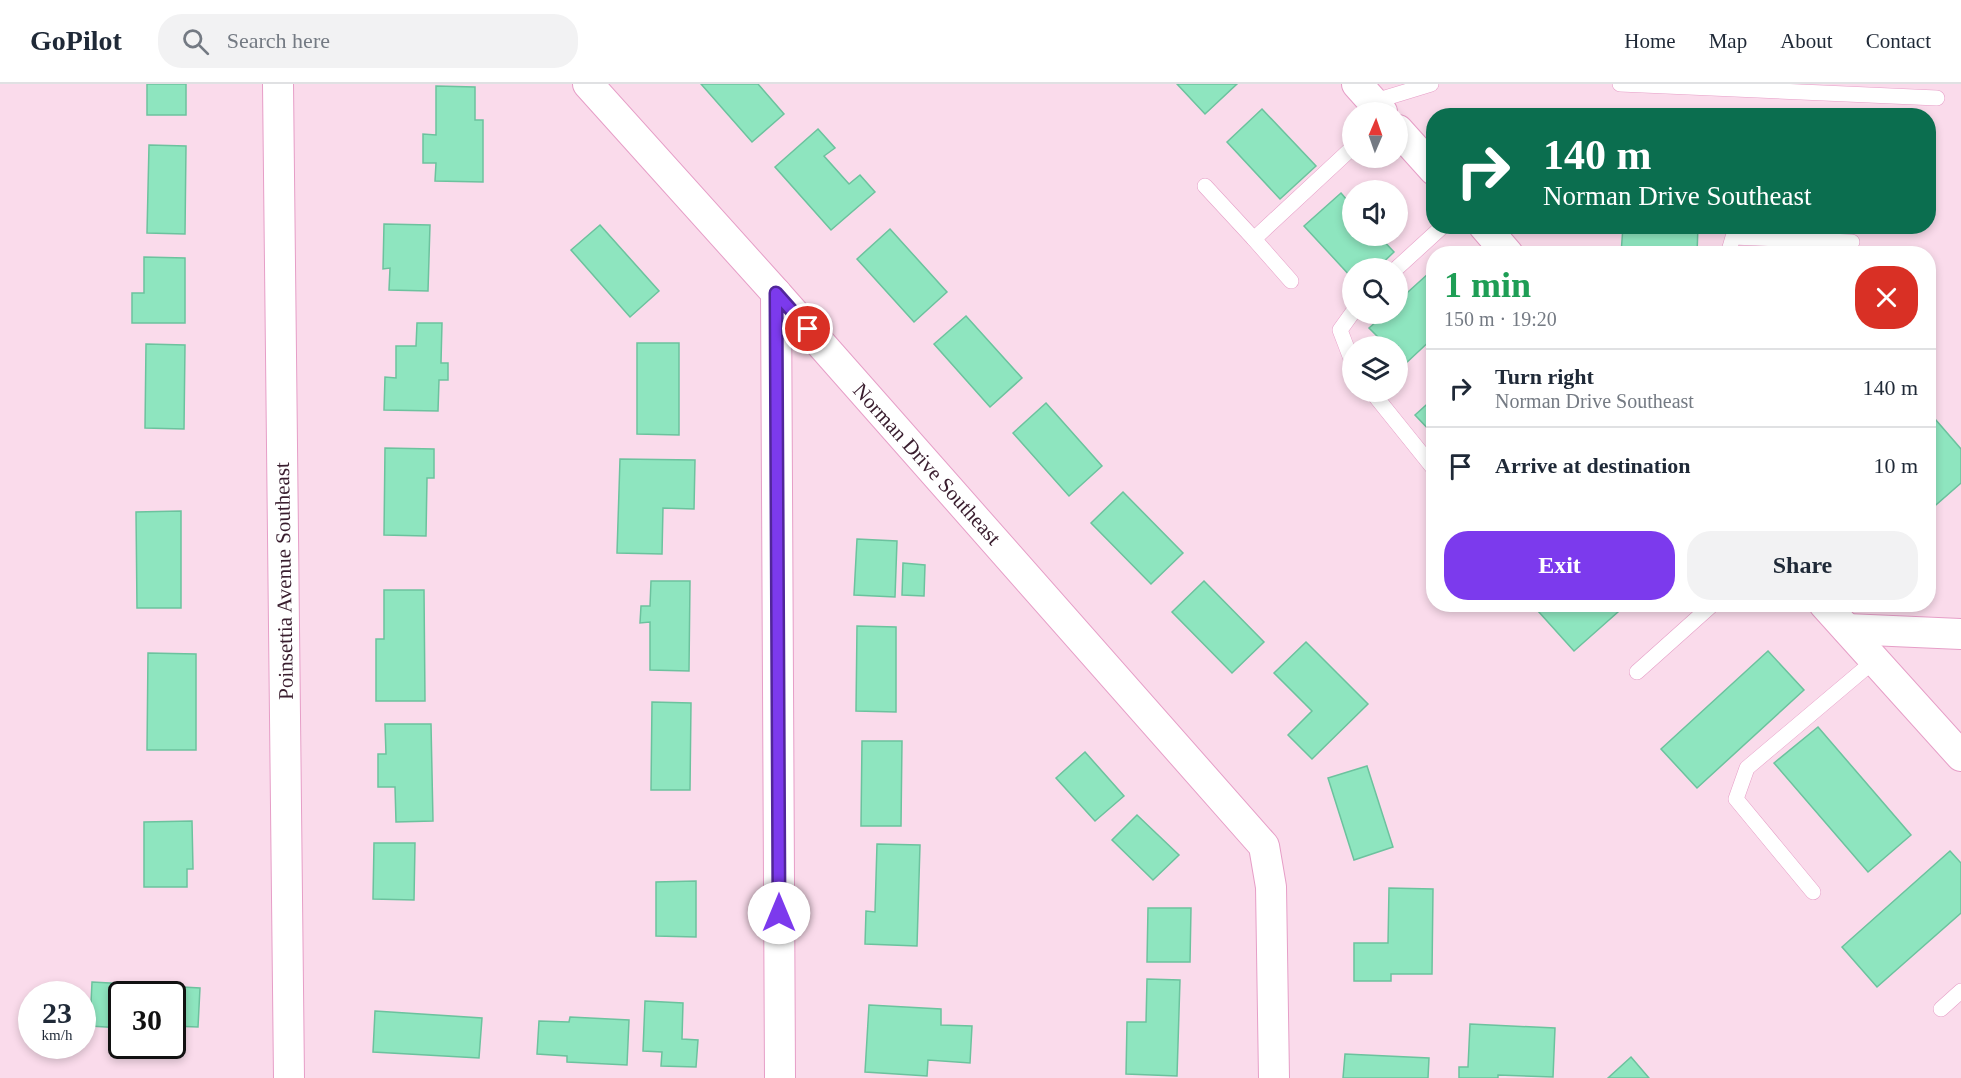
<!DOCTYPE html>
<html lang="en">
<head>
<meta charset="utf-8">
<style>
  :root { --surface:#fff; --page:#f2f2f3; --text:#1f2937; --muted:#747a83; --line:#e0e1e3; --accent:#7c3aed }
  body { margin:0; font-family:Georgia,serif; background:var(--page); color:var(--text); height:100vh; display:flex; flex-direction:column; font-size:22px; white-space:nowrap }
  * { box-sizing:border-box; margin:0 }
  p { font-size:20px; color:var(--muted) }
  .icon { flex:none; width:33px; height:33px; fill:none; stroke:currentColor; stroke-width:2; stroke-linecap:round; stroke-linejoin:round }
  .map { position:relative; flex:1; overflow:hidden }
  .drawer { position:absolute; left:1426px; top:162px; width:510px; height:366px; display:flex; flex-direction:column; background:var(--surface); border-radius:24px; box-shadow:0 3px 9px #0003 }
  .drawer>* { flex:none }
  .top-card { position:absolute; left:1426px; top:24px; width:510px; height:126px; border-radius:24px; box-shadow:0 3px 9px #0003; background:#0b6e4f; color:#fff; overflow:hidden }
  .needle { width:39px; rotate:2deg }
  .fabs { position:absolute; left:1342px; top:18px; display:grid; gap:12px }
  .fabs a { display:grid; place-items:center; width:66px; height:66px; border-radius:50%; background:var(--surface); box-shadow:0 3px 9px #0003; font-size:30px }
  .speed { position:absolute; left:18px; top:897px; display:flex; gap:12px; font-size:30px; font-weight:700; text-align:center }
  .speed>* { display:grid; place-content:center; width:78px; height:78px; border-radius:50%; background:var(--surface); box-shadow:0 3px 9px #0003; line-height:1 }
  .speed small { font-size:15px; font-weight:400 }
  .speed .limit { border:3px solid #111; border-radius:9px; background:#fff; color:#111 }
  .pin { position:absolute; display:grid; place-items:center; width:51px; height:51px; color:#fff; margin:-26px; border:3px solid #fff; border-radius:50%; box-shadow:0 2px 6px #0007 }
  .me { position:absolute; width:66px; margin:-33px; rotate:0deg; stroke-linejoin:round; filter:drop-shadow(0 0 4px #0008) }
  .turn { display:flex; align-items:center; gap:21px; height:126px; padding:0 18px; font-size:27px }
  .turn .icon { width:78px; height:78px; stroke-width:2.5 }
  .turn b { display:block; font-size:42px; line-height:51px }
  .round { display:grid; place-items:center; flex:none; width:63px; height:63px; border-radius:24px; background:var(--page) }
  .head { display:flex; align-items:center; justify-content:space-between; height:102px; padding:0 18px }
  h1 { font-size:36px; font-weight:800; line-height:45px; color:#1e9e55 }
  .button { display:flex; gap:12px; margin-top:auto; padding:12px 18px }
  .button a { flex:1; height:69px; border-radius:24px; background:var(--accent); color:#fff; font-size:24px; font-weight:800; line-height:69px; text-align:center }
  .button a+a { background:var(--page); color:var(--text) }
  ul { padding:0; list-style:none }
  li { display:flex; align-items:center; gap:18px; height:78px; padding:0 18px; border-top:2px solid var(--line) }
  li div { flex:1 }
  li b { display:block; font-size:22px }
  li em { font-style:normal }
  header { display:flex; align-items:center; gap:36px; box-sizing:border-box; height:84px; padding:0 30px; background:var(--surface); border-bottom:2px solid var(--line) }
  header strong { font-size:28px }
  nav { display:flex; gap:33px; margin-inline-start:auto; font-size:21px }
  .search { width:420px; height:54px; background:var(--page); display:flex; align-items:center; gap:15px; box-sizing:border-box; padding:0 21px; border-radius:24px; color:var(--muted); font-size:22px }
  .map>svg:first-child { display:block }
  .building { fill:#8ee5bf; stroke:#6cc29e; stroke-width:1.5 }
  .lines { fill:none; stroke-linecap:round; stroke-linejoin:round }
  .service-casing { stroke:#e69ec7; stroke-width:16 }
  .minor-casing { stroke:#e69ec7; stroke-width:32 }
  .service { stroke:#fff; stroke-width:15 }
  .minor { stroke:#fff; stroke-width:30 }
  .route-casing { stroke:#51269a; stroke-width:15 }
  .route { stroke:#7c3aed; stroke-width:10 }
  .labels { text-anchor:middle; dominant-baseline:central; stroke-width:6; stroke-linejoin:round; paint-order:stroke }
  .street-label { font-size:21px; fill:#391d2e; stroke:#fff }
</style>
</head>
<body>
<header>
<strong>GoPilot</strong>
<div class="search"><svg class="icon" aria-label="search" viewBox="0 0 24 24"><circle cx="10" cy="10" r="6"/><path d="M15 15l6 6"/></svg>Search here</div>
<nav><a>Home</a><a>Map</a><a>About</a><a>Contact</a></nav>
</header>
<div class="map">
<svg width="1961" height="994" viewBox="0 0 1961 994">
  <rect width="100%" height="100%" fill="#fadbeb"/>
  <g class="building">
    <rect x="147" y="0" width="39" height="31"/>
    <path d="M701 0H758L784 30 752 58Z"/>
    <path d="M1177 0H1237L1205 30Z"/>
    <path d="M436 2 475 3V36H483V98L435 97 436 79H423V50L436 51Z"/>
    <path d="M1262 25 1316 82 1280 115 1227 58Z"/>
    <path d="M818 45 835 64 824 72 849 100 860 91 875 108 831 146 775 83Z"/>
    <path d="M149 61 186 62 185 150 147 149Z"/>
    <path d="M1341 109 1353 123V152H1379L1394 168 1377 184H1353V195L1304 142Z"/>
    <path d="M384 140 430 141 428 207 389 206 390 184 383 185Z"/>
    <path d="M600 141 659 207 630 233 571 166Z"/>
    <path d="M1623 142H1698L1697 170H1621Z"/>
    <path d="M890 145 947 208 914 238 857 175Z"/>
    <path d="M144 173 185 174V239H132V209H144Z"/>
    <path d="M1429 189 1434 194V253L1404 281 1398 274V262H1387L1369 244 1385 230H1398V217Z"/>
    <path d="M966 232 1022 294 990 323 934 260Z"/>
    <path d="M417 239H442L441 279H448V296H439L438 327 384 326 385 293 396 294V262H416Z"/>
    <path d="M637 259H679V351L637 350Z"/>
    <path d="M146 260 185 261 184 345 145 344Z"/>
    <path d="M1434 314V351L1415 331Z"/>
    <path d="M1046 319 1102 382 1069 412 1013 349Z"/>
    <path d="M1929 328 1961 365V399L1929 427Z"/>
    <path d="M385 364 434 365V394H427L426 452 384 451Z"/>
    <path d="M620 375 695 376 694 425 663 424 662 470 617 469Z"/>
    <path d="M1123 408 1183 469 1151 500 1091 439Z"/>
    <path d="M181 427V524H137L136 428Z"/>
    <path d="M857 455 897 457 895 513 854 511Z"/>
    <path d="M903 479 925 481 924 512 902 511Z"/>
    <path d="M651 497H690L689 587 650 586V538L640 539 641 522H650Z"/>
    <path d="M1204 497 1264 558 1232 589 1172 528Z"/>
    <path d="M384 506H424L425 617H376V555H384Z"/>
    <path d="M1545 520H1627L1574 567 1538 527Z"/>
    <path d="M857 542 896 543V628L856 627Z"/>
    <path d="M1306 558 1368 620 1312 675 1288 651 1312 627 1274 589Z"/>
    <path d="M1768 567 1804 606 1697 704 1661 665Z"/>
    <path d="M148 569 196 570V666H147Z"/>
    <path d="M652 618 691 619 690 706H651Z"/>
    <path d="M385 640H431L433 737 396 738 395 703H378V670H386Z"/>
    <path d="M1818 643 1911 751 1868 788 1774 679Z"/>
    <path d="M862 657H902L901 742H861Z"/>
    <path d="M1085 668 1124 712 1095 737 1056 694Z"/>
    <path d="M1367 682 1393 763 1354 776 1328 694Z"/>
    <path d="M1137 731 1179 771 1153 796 1112 756Z"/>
    <path d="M192 737 193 785H187V803H144V738Z"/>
    <path d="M374 759H415L414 816 373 815Z"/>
    <path d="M877 760 920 761 917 862 865 860 866 827 875 828Z"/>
    <path d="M1950 767 1961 779V829L1877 903 1842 863Z"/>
    <path d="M696 797V853L656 852V798Z"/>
    <path d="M1389 804 1433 805 1432 890H1391V897H1354V859H1388Z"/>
    <path d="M1148 824H1191L1190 878H1147Z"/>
    <path d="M1147 895 1180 896 1177 992 1126 990 1127 938H1146Z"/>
    <path d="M92 898 200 904 198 943 172 942V910H122V944L90 942Z"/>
    <path d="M645 917 683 919 682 955 698 956 696 983 661 982 662 968 643 967Z"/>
    <path d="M869 921 941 925V941L972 942 970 979 928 976 927 992 865 988Z"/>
    <path d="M375 927 482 934 479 974 373 968Z"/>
    <path d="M570 933 629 936 627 981 567 978V972L537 970 539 937 569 938Z"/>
    <path d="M1470 940 1555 944 1553 993 1498 991V994H1459V983H1468Z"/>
    <path d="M1345 970 1429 974 1428 994H1343Z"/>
    <path d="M1631 973 1649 994H1608Z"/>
  </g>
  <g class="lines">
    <defs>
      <g id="service">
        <path d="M1620 0 1937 14"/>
        <path d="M1372 18 1431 0"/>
        <path d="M1205 102 1254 155"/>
        <path d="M1728 170 1733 153 1852 158"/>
        <path d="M1397 184 1443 142"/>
        <path d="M1291 197 1254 155 1353 63"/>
        <path d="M1353 228 1340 246 1353 280"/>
        <path d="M1372 308 1434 385"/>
        <path d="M1637 588 1713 520"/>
        <path d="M1813 808 1736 715 1747 684 1875 576"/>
        <path d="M1941 925 1961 907"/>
      </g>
      <g id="minor">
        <path d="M278 0 289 994"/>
        <path d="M588 0 776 209 1264 762 1271 803 1274 994"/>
        <path d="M1357 0 1382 28"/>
        <path d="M1398 46 1434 86"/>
        <path d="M1484 142 1508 170"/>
        <path d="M776 209 780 994"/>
        <path d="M1824 520 1961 672"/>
        <path d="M1847 545 1961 550"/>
      </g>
    </defs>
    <use href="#service" class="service-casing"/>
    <use href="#minor" class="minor-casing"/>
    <use href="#service" class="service"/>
    <use href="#minor" class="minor"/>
  </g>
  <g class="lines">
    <defs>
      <path id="route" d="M779 829 776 209 808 245"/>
    </defs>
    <use href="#route" class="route-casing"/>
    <use href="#route" class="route"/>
  </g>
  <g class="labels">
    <g class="street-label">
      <text transform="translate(927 380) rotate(48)">Norman Drive Southeast</text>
      <text transform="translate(284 497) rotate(-91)">Poinsettia Avenue Southeast</text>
    </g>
  </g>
</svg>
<div class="fabs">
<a><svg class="needle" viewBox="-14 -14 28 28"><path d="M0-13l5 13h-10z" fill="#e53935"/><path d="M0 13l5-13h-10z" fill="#747a83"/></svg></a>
<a><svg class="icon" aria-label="sound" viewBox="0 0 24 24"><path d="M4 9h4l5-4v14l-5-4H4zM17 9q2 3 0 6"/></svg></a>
<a><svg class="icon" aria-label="search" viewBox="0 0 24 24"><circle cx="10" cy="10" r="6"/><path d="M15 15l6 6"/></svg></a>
<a><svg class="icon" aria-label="layers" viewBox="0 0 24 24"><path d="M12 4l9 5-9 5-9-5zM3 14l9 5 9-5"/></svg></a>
</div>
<div class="speed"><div>23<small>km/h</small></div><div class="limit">30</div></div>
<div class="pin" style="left:808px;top:245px;background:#d93025"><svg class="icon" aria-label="arrive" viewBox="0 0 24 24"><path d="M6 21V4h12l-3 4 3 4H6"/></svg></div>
<svg class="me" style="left:779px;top:829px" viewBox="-20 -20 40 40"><circle r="19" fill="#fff"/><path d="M0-13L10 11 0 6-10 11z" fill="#7c3aed"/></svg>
<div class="top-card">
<div class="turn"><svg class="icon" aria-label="right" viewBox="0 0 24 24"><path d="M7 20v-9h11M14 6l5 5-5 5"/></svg><div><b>140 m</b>Norman Drive Southeast</div></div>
</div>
<section class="drawer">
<div class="head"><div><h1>1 min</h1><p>150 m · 19:20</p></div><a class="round" style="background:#d93025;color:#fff"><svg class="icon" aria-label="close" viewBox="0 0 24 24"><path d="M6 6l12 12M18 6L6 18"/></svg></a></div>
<ul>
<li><svg class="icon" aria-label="right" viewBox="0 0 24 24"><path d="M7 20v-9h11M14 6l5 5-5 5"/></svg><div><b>Turn right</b><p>Norman Drive Southeast</p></div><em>140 m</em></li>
<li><svg class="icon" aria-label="arrive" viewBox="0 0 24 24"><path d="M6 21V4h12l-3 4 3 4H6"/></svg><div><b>Arrive at destination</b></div><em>10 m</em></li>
</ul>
<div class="button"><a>Exit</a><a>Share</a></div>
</section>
</div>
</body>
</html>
